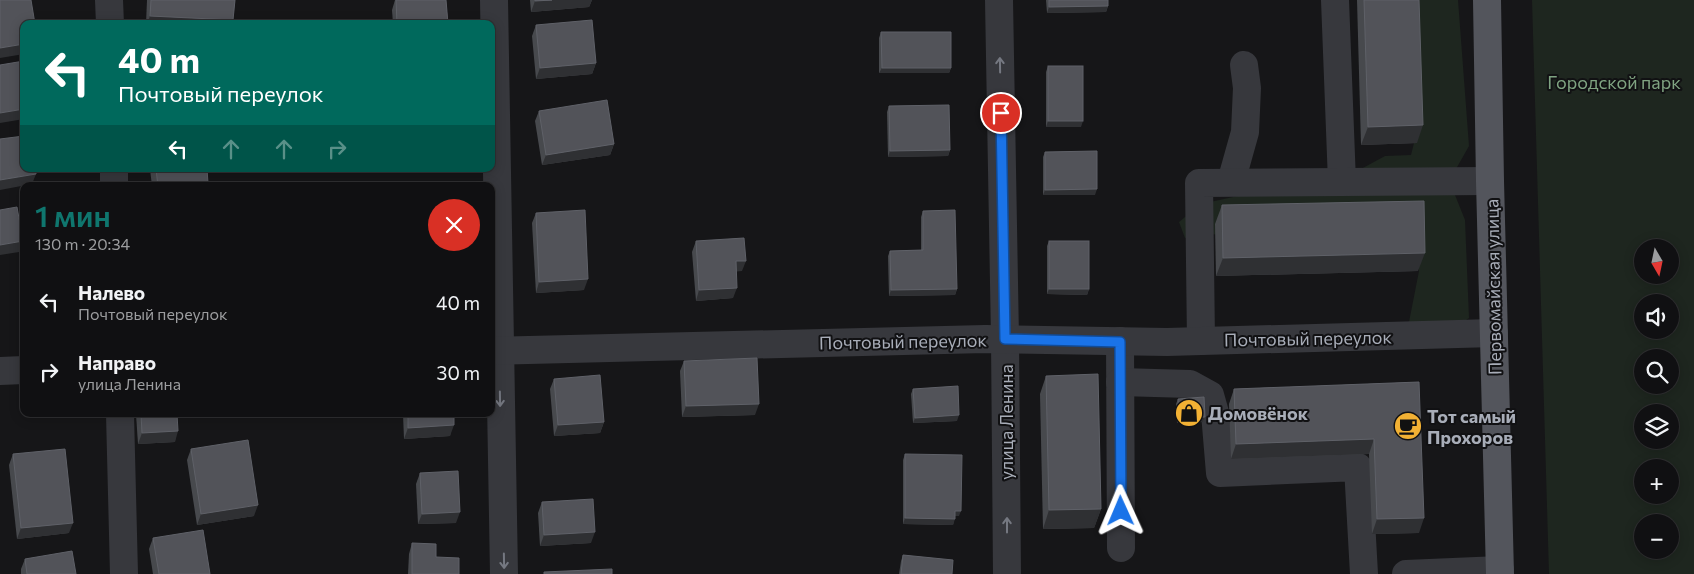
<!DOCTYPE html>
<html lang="ru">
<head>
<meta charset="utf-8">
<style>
  :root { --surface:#101012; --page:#19191b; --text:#f1f3f6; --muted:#9c9d9f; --line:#303032; --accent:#0f766e }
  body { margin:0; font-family:Commissioner,sans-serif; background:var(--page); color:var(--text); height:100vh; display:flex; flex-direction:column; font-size:19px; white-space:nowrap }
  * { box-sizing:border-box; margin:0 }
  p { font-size:16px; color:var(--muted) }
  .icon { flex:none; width:28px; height:28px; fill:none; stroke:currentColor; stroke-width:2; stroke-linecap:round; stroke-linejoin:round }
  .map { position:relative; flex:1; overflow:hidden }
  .panel { position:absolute; left:20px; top:182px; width:475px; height:235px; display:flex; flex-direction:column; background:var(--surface); border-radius:10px; box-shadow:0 2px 12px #0003,0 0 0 1px var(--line) }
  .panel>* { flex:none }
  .top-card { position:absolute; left:20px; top:20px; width:475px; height:152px; border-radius:10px; box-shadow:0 2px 12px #0003,0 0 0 1px var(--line); background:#00695c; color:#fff; overflow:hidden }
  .needle { width:32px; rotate:171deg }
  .controls { position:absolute; left:1634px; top:239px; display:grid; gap:10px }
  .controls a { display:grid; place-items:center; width:45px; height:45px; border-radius:50%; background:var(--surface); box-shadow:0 2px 12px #0003,0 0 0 1px var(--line); font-size:25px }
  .pin { position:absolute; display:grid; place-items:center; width:42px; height:42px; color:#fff; margin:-21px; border:2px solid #fff; border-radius:50%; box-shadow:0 1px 5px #0007 }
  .me { position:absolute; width:55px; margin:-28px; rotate:359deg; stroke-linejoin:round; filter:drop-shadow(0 0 4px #0008) }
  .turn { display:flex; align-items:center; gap:18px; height:105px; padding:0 15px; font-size:22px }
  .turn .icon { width:65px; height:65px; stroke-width:2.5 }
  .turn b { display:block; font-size:35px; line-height:42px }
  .lanes { display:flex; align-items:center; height:48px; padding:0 15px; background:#0003; justify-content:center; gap:25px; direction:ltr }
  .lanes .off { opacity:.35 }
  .round { display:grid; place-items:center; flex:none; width:52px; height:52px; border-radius:26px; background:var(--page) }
  .head { display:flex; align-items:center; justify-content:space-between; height:85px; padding:0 15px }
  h1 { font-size:30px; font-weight:600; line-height:38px; color:var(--accent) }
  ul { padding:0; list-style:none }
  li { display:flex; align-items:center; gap:15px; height:70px; padding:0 15px }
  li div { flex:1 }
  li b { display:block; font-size:19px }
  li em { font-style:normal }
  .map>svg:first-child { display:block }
  .green { fill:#1e261f; fill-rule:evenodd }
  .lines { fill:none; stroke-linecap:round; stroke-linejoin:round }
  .minor { stroke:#37383d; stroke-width:28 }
  .major { stroke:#53555c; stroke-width:28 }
  .wall { fill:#47494d }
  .shaded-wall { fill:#2f3033 }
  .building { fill:#525359; stroke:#5f6168 }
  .oneway { stroke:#757881 }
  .route-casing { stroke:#114b97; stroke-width:12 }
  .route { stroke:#1a73e8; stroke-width:9 }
  .labels { text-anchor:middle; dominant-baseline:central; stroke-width:4; stroke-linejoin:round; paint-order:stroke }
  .park-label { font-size:18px; fill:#7fa381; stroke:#111113 }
  .street-label { font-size:18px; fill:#a8adb8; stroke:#111113 }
  .poi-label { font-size:18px; font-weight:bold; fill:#a8adb8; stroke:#111113; text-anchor:start }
</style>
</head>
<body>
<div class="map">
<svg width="1694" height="574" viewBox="0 0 1694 574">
  <rect width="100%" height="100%" fill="#161618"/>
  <g class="green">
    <path d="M1411 0H1458L1469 146 1456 169 1455 195 1465 220 1469 318 1447 332 1409 322 1419 271 1415 232 1225 233 1185 238 1179 222 1201 204 1361 169 1385 156 1411 155 1419 123Z"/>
    <path d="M1532 0H1694V574H1549ZM1642 248H1670V275H1642ZM1642 302H1670V330H1642ZM1642 358H1670V385H1642ZM1642 412H1670V440H1642ZM1642 468H1670V495H1642ZM1642 522H1670V550H1642Z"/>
  </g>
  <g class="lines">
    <g class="minor">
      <path d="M109 0 110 24"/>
      <path d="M494 0 504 574"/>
      <path d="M999 0 1005 339 1007 574"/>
      <path d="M1335 0 1342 182"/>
      <path d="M114 169V186"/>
      <path d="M1231 182 1245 132 1247 88 1244 65"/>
      <path d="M1120 341 1121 548"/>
      <path d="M1201 341 1199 183 1490 181"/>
      <path d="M491 351 985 339 1167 342 1494 333"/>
      <path d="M0 371 24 370"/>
      <path d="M1120 382 1190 384 1210 395 1215 413 1220 473 1358 467 1364 574"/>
      <path d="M120 414 124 574"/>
      <path d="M1406 574 1500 570"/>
    </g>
    <path class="major" d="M1487 0 1490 181 1500 574"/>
  </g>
  <g class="wall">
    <path d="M147 0H235L232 24H146Z"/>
    <path d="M395 0H446L448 24H393L392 10Z"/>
    <path d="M530 0H592L589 7 531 12Z"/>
    <path d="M1046 0H1108V6L1106 12 1047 13Z"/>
    <path d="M1357 0H1419L1417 143 1361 145Z"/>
    <path d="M536 25 596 63 592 74 536 79 532 36Z"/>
    <path d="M881 32 951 68 949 73H879V38Z"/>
    <path d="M1048 66 1081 127H1046V72Z"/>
    <path d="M889 106 950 150 948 156 888 157 887 112Z"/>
    <path d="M539 111 614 144 610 155 542 165 535 121Z"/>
    <path d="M1045 152 1095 195H1043V157Z"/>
    <path d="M150 169H207V186H152Z"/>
    <path d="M1222 205 1418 271 1216 276 1215 224Z"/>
    <path d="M923 211 957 289 955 295 889 296 888 256 890 251 921 250V217Z"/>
    <path d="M536 213 584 290 536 293 532 223Z"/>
    <path d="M696 241 742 271H736L733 298 696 301 692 252Z"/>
    <path d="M1049 241 1089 289 1087 295 1047 294V246Z"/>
    <path d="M684 361 755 415 682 417 680 371Z"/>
    <path d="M1046 376 1101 509 1094 528 1043 529 1040 394Z"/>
    <path d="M554 379 604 422 600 433 554 436 550 389Z"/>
    <path d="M1419 382V533L1372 534 1369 454 1231 459 1229 404 1234 389Z"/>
    <path d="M913 389 957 421 913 423 911 394Z"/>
    <path d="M1178 399 1205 417 1203 422 1177 423 1176 404Z"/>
    <path d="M136 414H177L175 442 138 444Z"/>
    <path d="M403 414H454L450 436 404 439Z"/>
    <path d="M191 449 254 516 197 525 187 460Z"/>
    <path d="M13 454 69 533 17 539 9 465Z"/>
    <path d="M905 454 959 516H955L953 525 903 524V460Z"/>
    <path d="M420 473 456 523 418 524 416 484Z"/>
    <path d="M542 502 591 543 540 546 538 513Z"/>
    <path d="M153 538 210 574H153L149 549Z"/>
    <path d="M412 543 436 557 459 574H408L409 554Z"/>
    <path d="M903 555 952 574H899L901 561Z"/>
    <path d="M25 559 76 574H21V569Z"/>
  </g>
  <g class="shaded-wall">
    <path d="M552 0H592L589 7 531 12 535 1Z"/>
    <path d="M1108 6 1106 12 1047 13 1049 7Z"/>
    <path d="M150 16 233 20 232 24H147Z"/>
    <path d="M24 44V54L0 58V48Z"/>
    <path d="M596 63 592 74 536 79 540 68Z"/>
    <path d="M882 68H951L949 73H879Z"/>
    <path d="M24 109V119L0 123V113Z"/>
    <path d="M1048 121H1083L1081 127H1046Z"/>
    <path d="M1423 125 1417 143 1361 145 1368 127Z"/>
    <path d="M614 144 610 155 542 165 546 155Z"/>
    <path d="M950 150 948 156 888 157 890 151Z"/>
    <path d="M36 174 32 184 0 190V180Z"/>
    <path d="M208 183 207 186H179Z"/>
    <path d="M1097 189 1095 195H1043L1045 190Z"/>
    <path d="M23 241 19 252 0 255V245Z"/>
    <path d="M1425 253 1418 271 1216 276 1223 258Z"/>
    <path d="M736 261H746L742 271 732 272Z"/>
    <path d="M588 279 584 290 536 293 539 282Z"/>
    <path d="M737 288 733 298 696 301 699 290Z"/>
    <path d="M957 289 955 295 889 296 891 290Z"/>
    <path d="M1049 289H1089L1087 295 1047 294Z"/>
    <path d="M759 404 755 415 682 417 686 406Z"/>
    <path d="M959 415 957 421 913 423 915 418Z"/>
    <path d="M1205 417 1203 422 1177 423 1179 418Z"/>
    <path d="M604 422 600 433 554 436 558 425Z"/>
    <path d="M454 425 450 436 404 439 408 428Z"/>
    <path d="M178 431 175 442 138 444 142 433Z"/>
    <path d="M1374 439 1369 454 1231 459 1236 444Z"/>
    <path d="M258 505 254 516 197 525 201 514Z"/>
    <path d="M1101 509 1094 528 1043 529 1049 510Z"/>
    <path d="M955 511H961L959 516H953Z"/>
    <path d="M460 512 456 523 418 524 422 514Z"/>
    <path d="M905 518 955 519 953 525 903 524Z"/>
    <path d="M1424 518 1419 533 1372 534 1377 519Z"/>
    <path d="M73 523 69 533 17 539 21 528Z"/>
    <path d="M595 532 591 543 540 546 544 535Z"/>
  </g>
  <g class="building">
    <path d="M0 0H31L35 24H24V44L0 48Z"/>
    <path d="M151 0H235L233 20 150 16Z"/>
    <path d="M396 0H446L448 24H397Z"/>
    <path d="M535 0H552L535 1Z"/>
    <path d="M1049 0H1108V6L1049 7Z"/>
    <path d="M1364 0H1419L1423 125 1368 127Z"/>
    <path d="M592 20 596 63 540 68 536 25Z"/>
    <path d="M881 32H951V68H882Z"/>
    <path d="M24 61V109L0 113V65Z"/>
    <rect x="1048" y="66" width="35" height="55"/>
    <path d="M607 100 614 144 546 155 539 111Z"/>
    <path d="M949 105 950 150 890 151 889 106Z"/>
    <path d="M24 136V169H36V174L0 180V139Z"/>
    <path d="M1097 151V189L1045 190V152Z"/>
    <path d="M156 169H207L208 183 179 186H158Z"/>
    <path d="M1424 201 1425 253 1223 258 1222 205Z"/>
    <path d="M17 207 23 241 0 245V210Z"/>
    <path d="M585 210 588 279 539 282 536 213Z"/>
    <path d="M955 210 957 289 891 290 890 251 923 250V211Z"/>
    <path d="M744 238 746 261H736L737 288 699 290 696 241Z"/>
    <rect x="1049" y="241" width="40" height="48"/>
    <path d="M757 358 759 404 686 406 684 361Z"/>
    <path d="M1098 374 1101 509 1049 510 1046 376Z"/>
    <path d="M600 375 604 422 558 425 554 379Z"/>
    <path d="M1419 382 1424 518 1377 519 1374 439 1236 444 1234 389Z"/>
    <path d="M958 386 959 415 915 418 913 389Z"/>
    <path d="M1204 397 1205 417 1179 418 1178 399Z"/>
    <path d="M141 414H177L178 431 142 433Z"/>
    <path d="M408 414H454V425L408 428Z"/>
    <path d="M248 440 258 505 201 514 191 449Z"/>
    <path d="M65 449 73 523 21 528 13 454Z"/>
    <path d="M905 454 962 455 961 511H955V519L905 518Z"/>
    <path d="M458 471 460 512 422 514 420 473Z"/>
    <path d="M593 499 595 532 544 535 542 502Z"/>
    <path d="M203 530 210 574H159L153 538Z"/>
    <path d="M412 543 436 544V557L459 558V574H412Z"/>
    <path d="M72 551 76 574H27L25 559Z"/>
    <path d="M903 555 953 560 952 574H901Z"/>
    <path d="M612 569V574H544V572Z"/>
  </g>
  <defs><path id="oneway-shaft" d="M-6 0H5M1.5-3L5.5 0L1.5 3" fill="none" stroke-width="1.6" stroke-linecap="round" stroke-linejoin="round" transform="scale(1.25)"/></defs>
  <g class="oneway">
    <use href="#oneway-shaft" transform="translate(1000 65) rotate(-91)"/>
    <use href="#oneway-shaft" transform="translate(500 399) rotate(89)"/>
    <use href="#oneway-shaft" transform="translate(1007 525) rotate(-90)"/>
    <use href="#oneway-shaft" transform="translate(504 561) rotate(89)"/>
  </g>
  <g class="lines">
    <defs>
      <path id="route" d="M1001 113 1005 339 1120 342 1121 511"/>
    </defs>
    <use href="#route" class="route-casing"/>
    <use href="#route" class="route"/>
  </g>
  <defs>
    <symbol id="shop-disc" viewBox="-11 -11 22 22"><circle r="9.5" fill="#f2b134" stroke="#111113"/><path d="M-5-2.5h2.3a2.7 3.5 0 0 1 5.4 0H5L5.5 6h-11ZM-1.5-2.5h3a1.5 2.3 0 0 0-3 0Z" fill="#111"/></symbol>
    <symbol id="cafe-disc" viewBox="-11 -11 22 22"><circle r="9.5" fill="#f2b134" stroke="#111113"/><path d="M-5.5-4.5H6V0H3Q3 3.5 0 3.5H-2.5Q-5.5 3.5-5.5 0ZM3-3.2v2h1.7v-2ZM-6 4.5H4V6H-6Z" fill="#111"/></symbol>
  </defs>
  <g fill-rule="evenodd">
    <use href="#shop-disc" x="1173" y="397" width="32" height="32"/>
    <use href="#cafe-disc" x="1392" y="410" width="32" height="32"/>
  </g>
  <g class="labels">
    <g class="park-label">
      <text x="1614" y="82">Городской парк</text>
    </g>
    <g class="street-label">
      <text transform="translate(1493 287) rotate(-91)">Первомайская улица</text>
      <text transform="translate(1308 338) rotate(-1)">Почтовый переулок</text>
      <text transform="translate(903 341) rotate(-1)">Почтовый переулок</text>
      <text transform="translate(1006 422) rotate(-90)">улица Ленина</text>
    </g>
    <g class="poi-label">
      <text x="1208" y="413">Домовёнок</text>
      <text x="1427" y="416">Тот самый<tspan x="1427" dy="21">Прохоров</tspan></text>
    </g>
  </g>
</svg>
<div class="controls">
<a><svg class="needle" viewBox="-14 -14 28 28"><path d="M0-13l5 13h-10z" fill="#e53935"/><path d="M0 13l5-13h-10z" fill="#9c9d9f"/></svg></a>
<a><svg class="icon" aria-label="sound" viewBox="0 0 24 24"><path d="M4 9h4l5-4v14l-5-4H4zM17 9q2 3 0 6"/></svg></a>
<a><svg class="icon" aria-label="search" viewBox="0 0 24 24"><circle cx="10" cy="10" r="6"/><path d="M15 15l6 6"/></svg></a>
<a><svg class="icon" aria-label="layers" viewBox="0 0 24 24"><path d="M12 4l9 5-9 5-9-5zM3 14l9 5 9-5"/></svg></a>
<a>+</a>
<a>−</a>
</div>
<div class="pin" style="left:1001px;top:113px;background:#d93025"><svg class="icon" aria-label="arrive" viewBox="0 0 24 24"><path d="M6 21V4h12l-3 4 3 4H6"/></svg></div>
<svg class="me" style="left:1121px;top:511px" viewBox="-20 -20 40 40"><path d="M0-17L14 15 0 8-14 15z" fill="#1a73e8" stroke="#fff" stroke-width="4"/></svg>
<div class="top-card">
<div class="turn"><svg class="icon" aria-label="left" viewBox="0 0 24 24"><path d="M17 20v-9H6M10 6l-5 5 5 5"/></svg><div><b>40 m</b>Почтовый переулок</div></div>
<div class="lanes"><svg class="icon" aria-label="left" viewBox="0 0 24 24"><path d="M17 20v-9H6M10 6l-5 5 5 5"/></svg><svg class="icon off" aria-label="ahead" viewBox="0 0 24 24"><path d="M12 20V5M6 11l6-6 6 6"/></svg><svg class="icon off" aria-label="ahead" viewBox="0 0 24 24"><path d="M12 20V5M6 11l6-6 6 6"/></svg><svg class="icon off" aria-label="right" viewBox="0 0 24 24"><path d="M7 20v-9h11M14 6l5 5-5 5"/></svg></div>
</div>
<section class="panel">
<div class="head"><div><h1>1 мин</h1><p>130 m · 20:34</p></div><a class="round" style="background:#d93025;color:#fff"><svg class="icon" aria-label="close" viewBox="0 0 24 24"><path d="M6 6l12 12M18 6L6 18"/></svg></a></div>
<ul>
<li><svg class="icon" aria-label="left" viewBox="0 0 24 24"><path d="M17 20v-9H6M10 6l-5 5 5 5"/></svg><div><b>Налево</b><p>Почтовый переулок</p></div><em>40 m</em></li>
<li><svg class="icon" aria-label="right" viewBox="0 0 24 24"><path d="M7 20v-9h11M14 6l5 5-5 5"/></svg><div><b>Направо</b><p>улица Ленина</p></div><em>30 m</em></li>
</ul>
</section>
</div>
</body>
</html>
